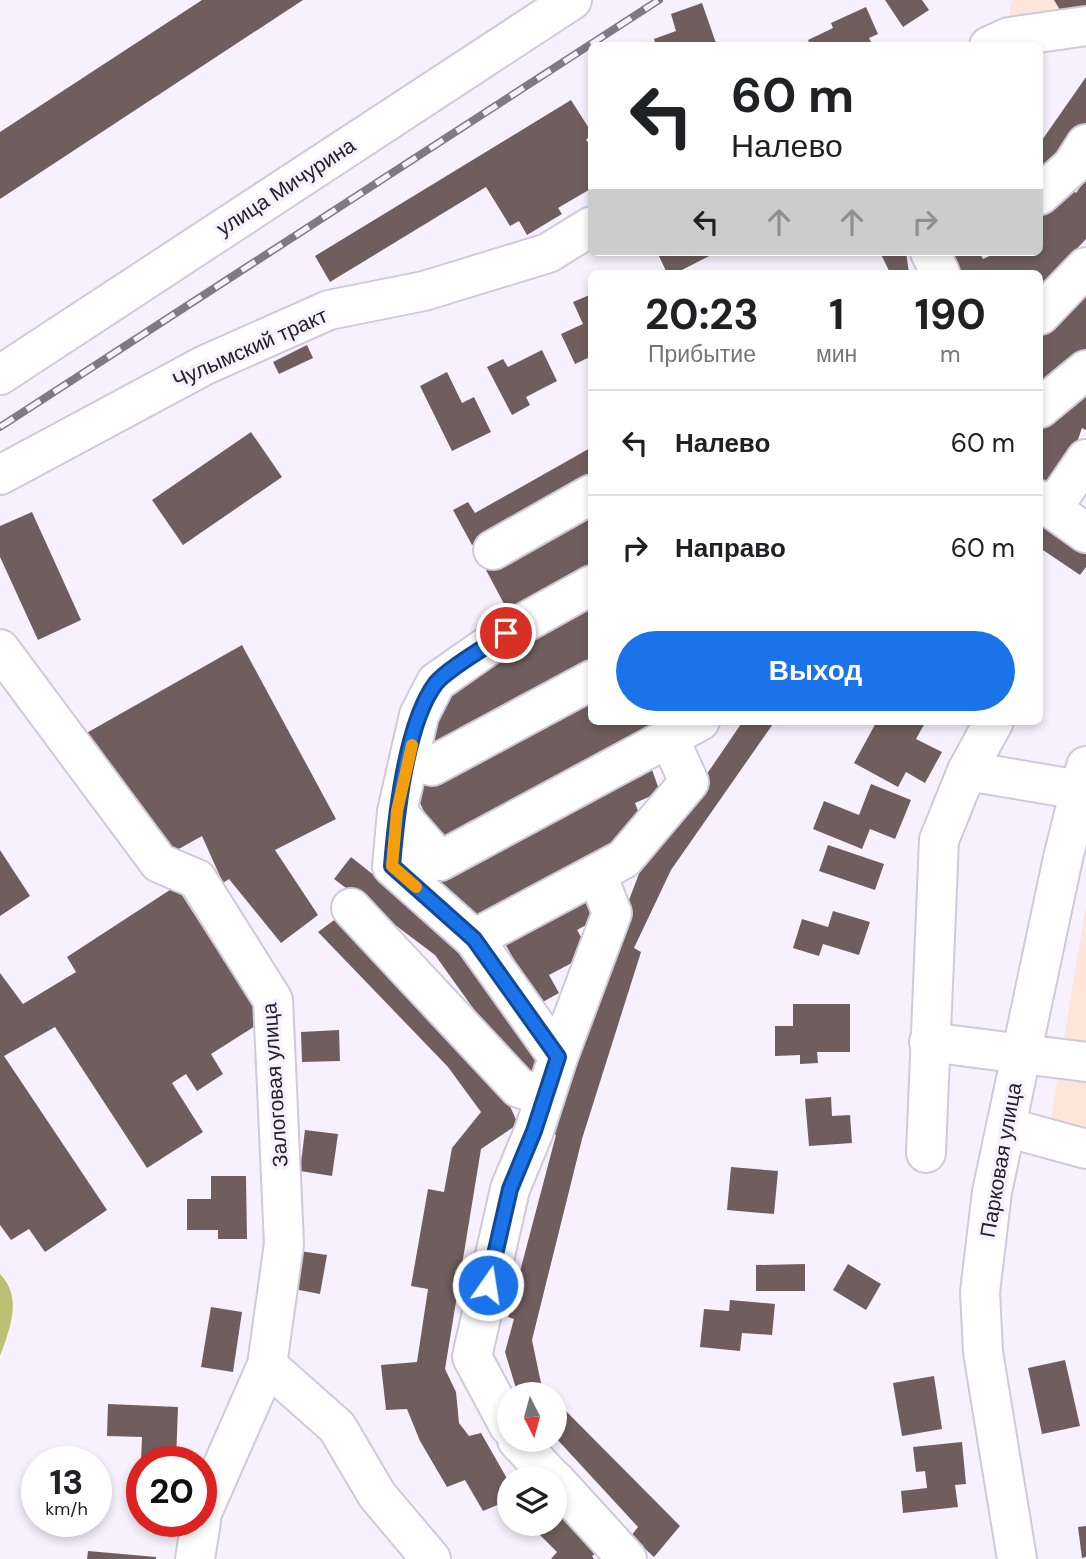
<!DOCTYPE html>
<html lang="ru">
<head>
<meta charset="utf-8">
<style>
  :root { --surface:#fff; --page:#f2f2f2; --text:#202124; --muted:#757577; --line:#e0e0e0; --accent:#1a73e8 }
  body { margin:0; font-family:"DM Sans",sans-serif; background:var(--page); color:var(--text); height:100vh; display:flex; flex-direction:column; font-size:26px; white-space:nowrap }
  * { box-sizing:border-box; margin:0 }
  p { font-size:23px; color:var(--muted) }
  .icon { flex:none; width:38px; height:38px; fill:none; stroke:currentColor; stroke-width:2; stroke-linecap:round; stroke-linejoin:round }
  .map { position:relative; flex:1; overflow:hidden }
  .sheet { position:absolute; left:588px; top:270px; width:455px; height:455px; display:flex; flex-direction:column; background:var(--surface); border-radius:10px; box-shadow:0 4px 10px #0003 }
  .sheet>* { flex:none }
  .banner { position:absolute; left:588px; top:42px; width:455px; height:214px; border-radius:10px; box-shadow:0 4px 10px #0003; background:#fff; color:var(--text); overflow:hidden }
  .needle { width:46px; rotate:174deg }
  .tools { position:absolute; left:497px; top:1382px; display:grid; gap:14px }
  .tools a { display:grid; place-items:center; width:70px; height:70px; border-radius:50%; background:var(--surface); box-shadow:0 4px 10px #0003; font-size:35px }
  .speed { position:absolute; left:21px; top:1446px; display:flex; gap:14px; font-size:35px; font-weight:700; text-align:center }
  .speed>* { display:grid; place-content:center; width:91px; height:91px; border-radius:50%; background:var(--surface); box-shadow:0 4px 10px #0003; line-height:1 }
  .speed small { font-size:18px; font-weight:400 }
  .speed .limit { border:10px solid #d22; background:#fff; color:#111 }
  .pin { position:absolute; display:grid; place-items:center; width:60px; height:60px; color:#fff; margin:-30px; border:4px solid #fff; border-radius:50%; box-shadow:0 2px 7px #0007 }
  .me { position:absolute; width:77px; margin:-38px; rotate:13deg; stroke-linejoin:round; filter:drop-shadow(0 0 5px #0008) }
  .turn { display:flex; align-items:center; gap:24px; height:147px; padding:0 28px; font-size:32px }
  .turn .icon { width:91px; height:91px; stroke-width:2.5 }
  .turn b { display:block; font-size:49px; line-height:60px }
  .lanes { display:flex; align-items:center; height:66px; padding:0 28px; background:#0003; justify-content:center; gap:35px; direction:ltr }
  .lanes .off { opacity:.35 }
  .eta { display:flex; justify-content:space-evenly; align-items:center; height:119px; text-align:center }
  .eta b { font-size:42px; font-weight:700; line-height:49px }
  .button { display:flex; gap:14px; margin-top:auto; padding:14px 28px }
  .button a { flex:1; height:80px; border-radius:42px; background:var(--accent); color:#fff; font-size:28px; font-weight:700; line-height:80px; text-align:center }
  ul { padding:0; list-style:none }
  li { display:flex; align-items:center; gap:21px; height:105px; padding:0 28px; border-top:2px solid var(--line) }
  li div { flex:1 }
  li b { display:block; font-size:26px }
  li em { font-style:normal }
  .map>svg:first-child { display:block }
  .industrial { fill:#fde5da }
  .forest { fill:#bac172 }
  .building { fill:#6f5e5d }
  .lines { fill:none; stroke-linecap:round; stroke-linejoin:round }
  .minor-casing { stroke:#d0c9d9; stroke-width:42 }
  .major-casing { stroke:#d0c9d9; stroke-width:42 }
  .minor { stroke:#fff; stroke-width:38 }
  .major { stroke:#fff; stroke-width:38 }
  .rail-casing { stroke:#7e7a83; stroke-width:8 }
  .rail { stroke:#f7f1fe; stroke-width:5; stroke-dasharray:16; stroke-linecap:butt }
  .route-casing { stroke:#114b97; stroke-width:18 }
  .route { stroke:#1a73e8; stroke-width:12 }
  .slow { stroke:#f59e0b; stroke-width:12 }
  .labels { text-anchor:middle; dominant-baseline:central; stroke-width:7; stroke-linejoin:round; paint-order:stroke }
  .street-label { font-size:21px; fill:#242127; stroke:#f7f1fe }
</style>
</head>
<body>
<div class="map">
<svg width="1086" height="1559" viewBox="0 0 1086 1559">
  <rect width="100%" height="100%" fill="#f7f1fe"/>
  <g class="industrial">
    <path d="M1012 0H1086V15L1007 27Z"/>
    <path d="M1086 905V1155L1047 1143Z"/>
  </g>
  <path class="forest" d="M0 1274C23 1297 10 1329 0 1356Z"/>
  <g class="building">
    <path d="M202 0H303L0 199V132Z"/>
    <path d="M885 0H922L929 10 903 27Z"/>
    <path d="M1054 0H1086V8L1066 20Z"/>
    <path d="M702 3 717 46H656L654 39 676 31 671 14Z"/>
    <path d="M866 7 878 34 869 38 873 46H811L808 40 833 28 831 23Z"/>
    <path d="M1086 77V123L1061 161 1040 181V143Z"/>
    <path d="M571 100 592 133 586 140 592 148V188L558 208 562 214 527 235 519 221 510 226 486 187 330 282 315 256Z"/>
    <path d="M1086 179V239L1040 288V273H957L946 252H979L983 259 998 252H1040V213L1065 185 1076 193Z"/>
    <path d="M657 252H717L676 273H667Z"/>
    <path d="M880 252H906L909 273H890Z"/>
    <path d="M1086 289V357L1040 394V327Z"/>
    <path d="M592 294V356L575 364 561 334 583 324 573 302Z"/>
    <path d="M307 345 313 358 279 374 273 362Z"/>
    <path d="M542 350 557 381 526 397 530 405 512 415 487 367 503 359 508 367Z"/>
    <path d="M447 372 462 403 474 397 491 432 452 451 420 386Z"/>
    <path d="M1086 386V430L1082 428 1073 454 1048 491 1040 486V430L1047 419 1055 422 1072 397Z"/>
    <path d="M251 432 282 477 183 545 152 500Z"/>
    <path d="M592 447V478L472 545 453 510 468 502 475 513Z"/>
    <path d="M592 510V570L511 617 486 570Z"/>
    <path d="M32 512 81 620 38 640 0 557V526Z"/>
    <path d="M1040 516 1086 547V567L1080 575 1040 548Z"/>
    <path d="M592 605V663L438 747 426 724 441 715 440 691Z"/>
    <path d="M242 645 336 819 275 850 318 915 281 943 229 879 223 883 202 836 166 856 83 735Z"/>
    <path d="M592 695V721H659L438 840 413 789Z"/>
    <path d="M743 721H775L671 870 634 948 641 952 582 1139 532 1340 542 1388 549 1395H518L505 1352 514 1319 508 1317 556 1135 550 1133 613 942 645 858 649 859Z"/>
    <path d="M877 721 889 724 891 721H926L916 739 942 752 925 783 906 772 898 787 854 763Z"/>
    <path d="M651 767 660 792 635 803 644 827 469 921 437 884Z"/>
    <path d="M871 784 911 800 895 839 870 829 862 849 813 829 824 801 859 815Z"/>
    <path d="M828 845 884 864 875 890 819 871Z"/>
    <path d="M0 850 30 896 0 916Z"/>
    <path d="M351 857 452 937 546 1061 523 1078 435 955 334 879Z"/>
    <path d="M176 886 263 1021 211 1054 223 1074 197 1091 186 1074 172 1083 203 1132 147 1168 55 1027 4 1056 107 1210 45 1252 29 1229 11 1240 0 1225V973L23 1004 76 972 67 957Z"/>
    <path d="M584 895 597 919 577 930 588 949 583 957 549 975 559 993 539 1004 503 940Z"/>
    <path d="M833 911 870 922 859 955 823 944 819 956 793 948 802 919 828 927Z"/>
    <path d="M341 915 504 1093 518 1124 481 1149 445 1369 456 1392 459 1423 469 1436 481 1433 509 1482V1504L507 1501 483 1511 465 1480 447 1487 420 1441 407 1409 386 1410 381 1365 417 1362 428 1289 411 1286 428 1189 444 1192 452 1148 481 1112 448 1067 318 932Z"/>
    <path d="M793 1004H850V1052H817L818 1063 800 1064V1055L775 1056V1026H793Z"/>
    <path d="M339 1030 340 1061 302 1062 301 1032Z"/>
    <path d="M831 1097 832 1116 850 1115 852 1143 809 1146 805 1099Z"/>
    <path d="M305 1130 338 1134 332 1176 300 1171Z"/>
    <path d="M731 1167 778 1171 774 1214 727 1210Z"/>
    <path d="M211 1176H246L247 1239H218V1230H187V1199H211Z"/>
    <path d="M300 1251 327 1255 320 1294 294 1289Z"/>
    <path d="M805 1264V1291H756V1265Z"/>
    <path d="M848 1264 881 1284 866 1310 833 1290Z"/>
    <path d="M730 1300 775 1304 772 1335 742 1333 740 1351 700 1347 704 1309 729 1311Z"/>
    <path d="M211 1307 242 1312 233 1372 201 1367Z"/>
    <path d="M1065 1360 1080 1426 1042 1434 1028 1368Z"/>
    <path d="M934 1376 942 1429 902 1436 893 1383Z"/>
    <path d="M555 1400 680 1526 654 1557 631 1536 638 1527 555 1437Z"/>
    <path d="M108 1404 178 1407 176 1461H141L142 1437 107 1436Z"/>
    <path d="M962 1442 966 1484 955 1485 958 1507 903 1513 901 1491 927 1488 925 1471 916 1472 913 1447Z"/>
    <path d="M555 1511 598 1552 592 1556 594 1559H551L557 1552 529 1524H555Z"/>
    <path d="M1086 1526V1557L1082 1558 1078 1527Z"/>
    <path d="M88 1551 156 1557V1559H87Z"/>
  </g>
  <g class="lines">
    <defs>
      <g id="minor">
        <path d="M989 46 1009 37 1086 26"/>
        <path d="M1040 195 1072 166 1086 144"/>
        <path d="M930 252 940 273"/>
        <path d="M1040 315 1086 267"/>
        <path d="M1040 408 1086 370"/>
        <path d="M0 475 205 365 329 310 424 291 548 253 592 226"/>
        <path d="M1040 500 1086 533"/>
        <path d="M1052 509 1086 459"/>
        <path d="M493 550 592 494"/>
        <path d="M0 649 159 863 197 879 273 1000 284 1244 267 1365 201 1515"/>
        <path d="M409 760 432 766 592 680"/>
        <path d="M967 771 1080 790"/>
        <path d="M397 812 440 861 700 721"/>
        <path d="M351 908 519 1088 545 1096"/>
        <path d="M474 939 624 859 689 782 669 738"/>
        <path d="M929 1042 1086 1062"/>
        <path d="M558 1057 612 913 597 874"/>
        <path d="M1006 1127 1086 1149"/>
        <path d="M926 1153 939 840 967 771 994 721"/>
        <path d="M267 1365 337 1427 377 1495 431 1559"/>
        <path d="M509 1426 472 1357 510 1189 534 1131 558 1057 474 939 392 866 397 812 419 715 436 682 506 633 592 585"/>
        <path d="M517 1440 553 1479"/>
        <path d="M555 1480 627 1559"/>
        <path d="M195 1559 201 1521"/>
        <path d="M1017 1559 983 1352 980 1292 992 1192 1063 858 1086 766"/>
      </g>
      <path id="major" d="M0 375 572 0"/>
    </defs>
    <use href="#minor" class="minor-casing"/>
    <use href="#major" class="major-casing"/>
    <use href="#minor" class="minor"/>
    <use href="#major" class="major"/>
    <defs>
      <path id="rail" d="M0 427 659 0"/>
    </defs>
    <use href="#rail" class="rail-casing"/>
    <use href="#rail" class="rail"/>
  </g>
  <g class="lines">
    <defs>
      <path id="route" d="M488 1285 510 1189 534 1131 558 1057 474 939 392 866C396 817 406 722 436 683 447 669 489 645 506 633"/>
    </defs>
    <use href="#route" class="route-casing"/>
    <use href="#route" class="route"/>
    <path class="slow" d="M412 745 397 811 392 866 416 887"/>
  </g>
  <g class="labels">
    <g class="street-label">
      <text transform="translate(286 187) rotate(-33)">улица Мичурина</text>
      <text transform="translate(250 348) rotate(-24)">Чулымский тракт</text>
      <text transform="translate(275 1085) rotate(-94)">Залоговая улица</text>
      <text transform="translate(1001 1160) rotate(-80)">Парковая улица</text>
    </g>
  </g>
</svg>
<div class="tools">
<a><svg class="needle" viewBox="-14 -14 28 28"><path d="M0-13l5 13h-10z" fill="#e53935"/><path d="M0 13l5-13h-10z" fill="#757577"/></svg></a>
<a><svg class="icon" aria-label="layers" viewBox="0 0 24 24"><path d="M12 4l9 5-9 5-9-5zM3 14l9 5 9-5"/></svg></a>
</div>
<div class="speed"><div>13<small>km/h</small></div><div class="limit">20</div></div>
<div class="pin" style="left:506px;top:633px;background:#d93025"><svg class="icon" aria-label="arrive" viewBox="0 0 24 24"><path d="M6 21V4h12l-3 4 3 4H6"/></svg></div>
<svg class="me" style="left:488px;top:1285px" viewBox="-20 -20 40 40"><circle r="17" fill="#1a73e8" stroke="#fff" stroke-width="3"/><path d="M0-11L8 9 0 5-8 9z" fill="#fff"/></svg>
<div class="banner">
<div class="turn"><svg class="icon" aria-label="left" viewBox="0 0 24 24"><path d="M17 20v-9H6M10 6l-5 5 5 5"/></svg><div><b>60 m</b>Налево</div></div>
<div class="lanes"><svg class="icon" aria-label="left" viewBox="0 0 24 24"><path d="M17 20v-9H6M10 6l-5 5 5 5"/></svg><svg class="icon off" aria-label="ahead" viewBox="0 0 24 24"><path d="M12 20V5M6 11l6-6 6 6"/></svg><svg class="icon off" aria-label="ahead" viewBox="0 0 24 24"><path d="M12 20V5M6 11l6-6 6 6"/></svg><svg class="icon off" aria-label="right" viewBox="0 0 24 24"><path d="M7 20v-9h11M14 6l5 5-5 5"/></svg></div>
</div>
<section class="sheet">
<div class="eta">
<div><b>20:23</b><p>Прибытие</p></div>
<div><b>1</b><p>мин</p></div>
<div><b>190</b><p>m</p></div>
</div>
<ul>
<li><svg class="icon" aria-label="left" viewBox="0 0 24 24"><path d="M17 20v-9H6M10 6l-5 5 5 5"/></svg><div><b>Налево</b></div><em>60 m</em></li>
<li><svg class="icon" aria-label="right" viewBox="0 0 24 24"><path d="M7 20v-9h11M14 6l5 5-5 5"/></svg><div><b>Направо</b></div><em>60 m</em></li>
</ul>
<div class="button"><a>Выход</a></div>
</section>
</div>
</body>
</html>
